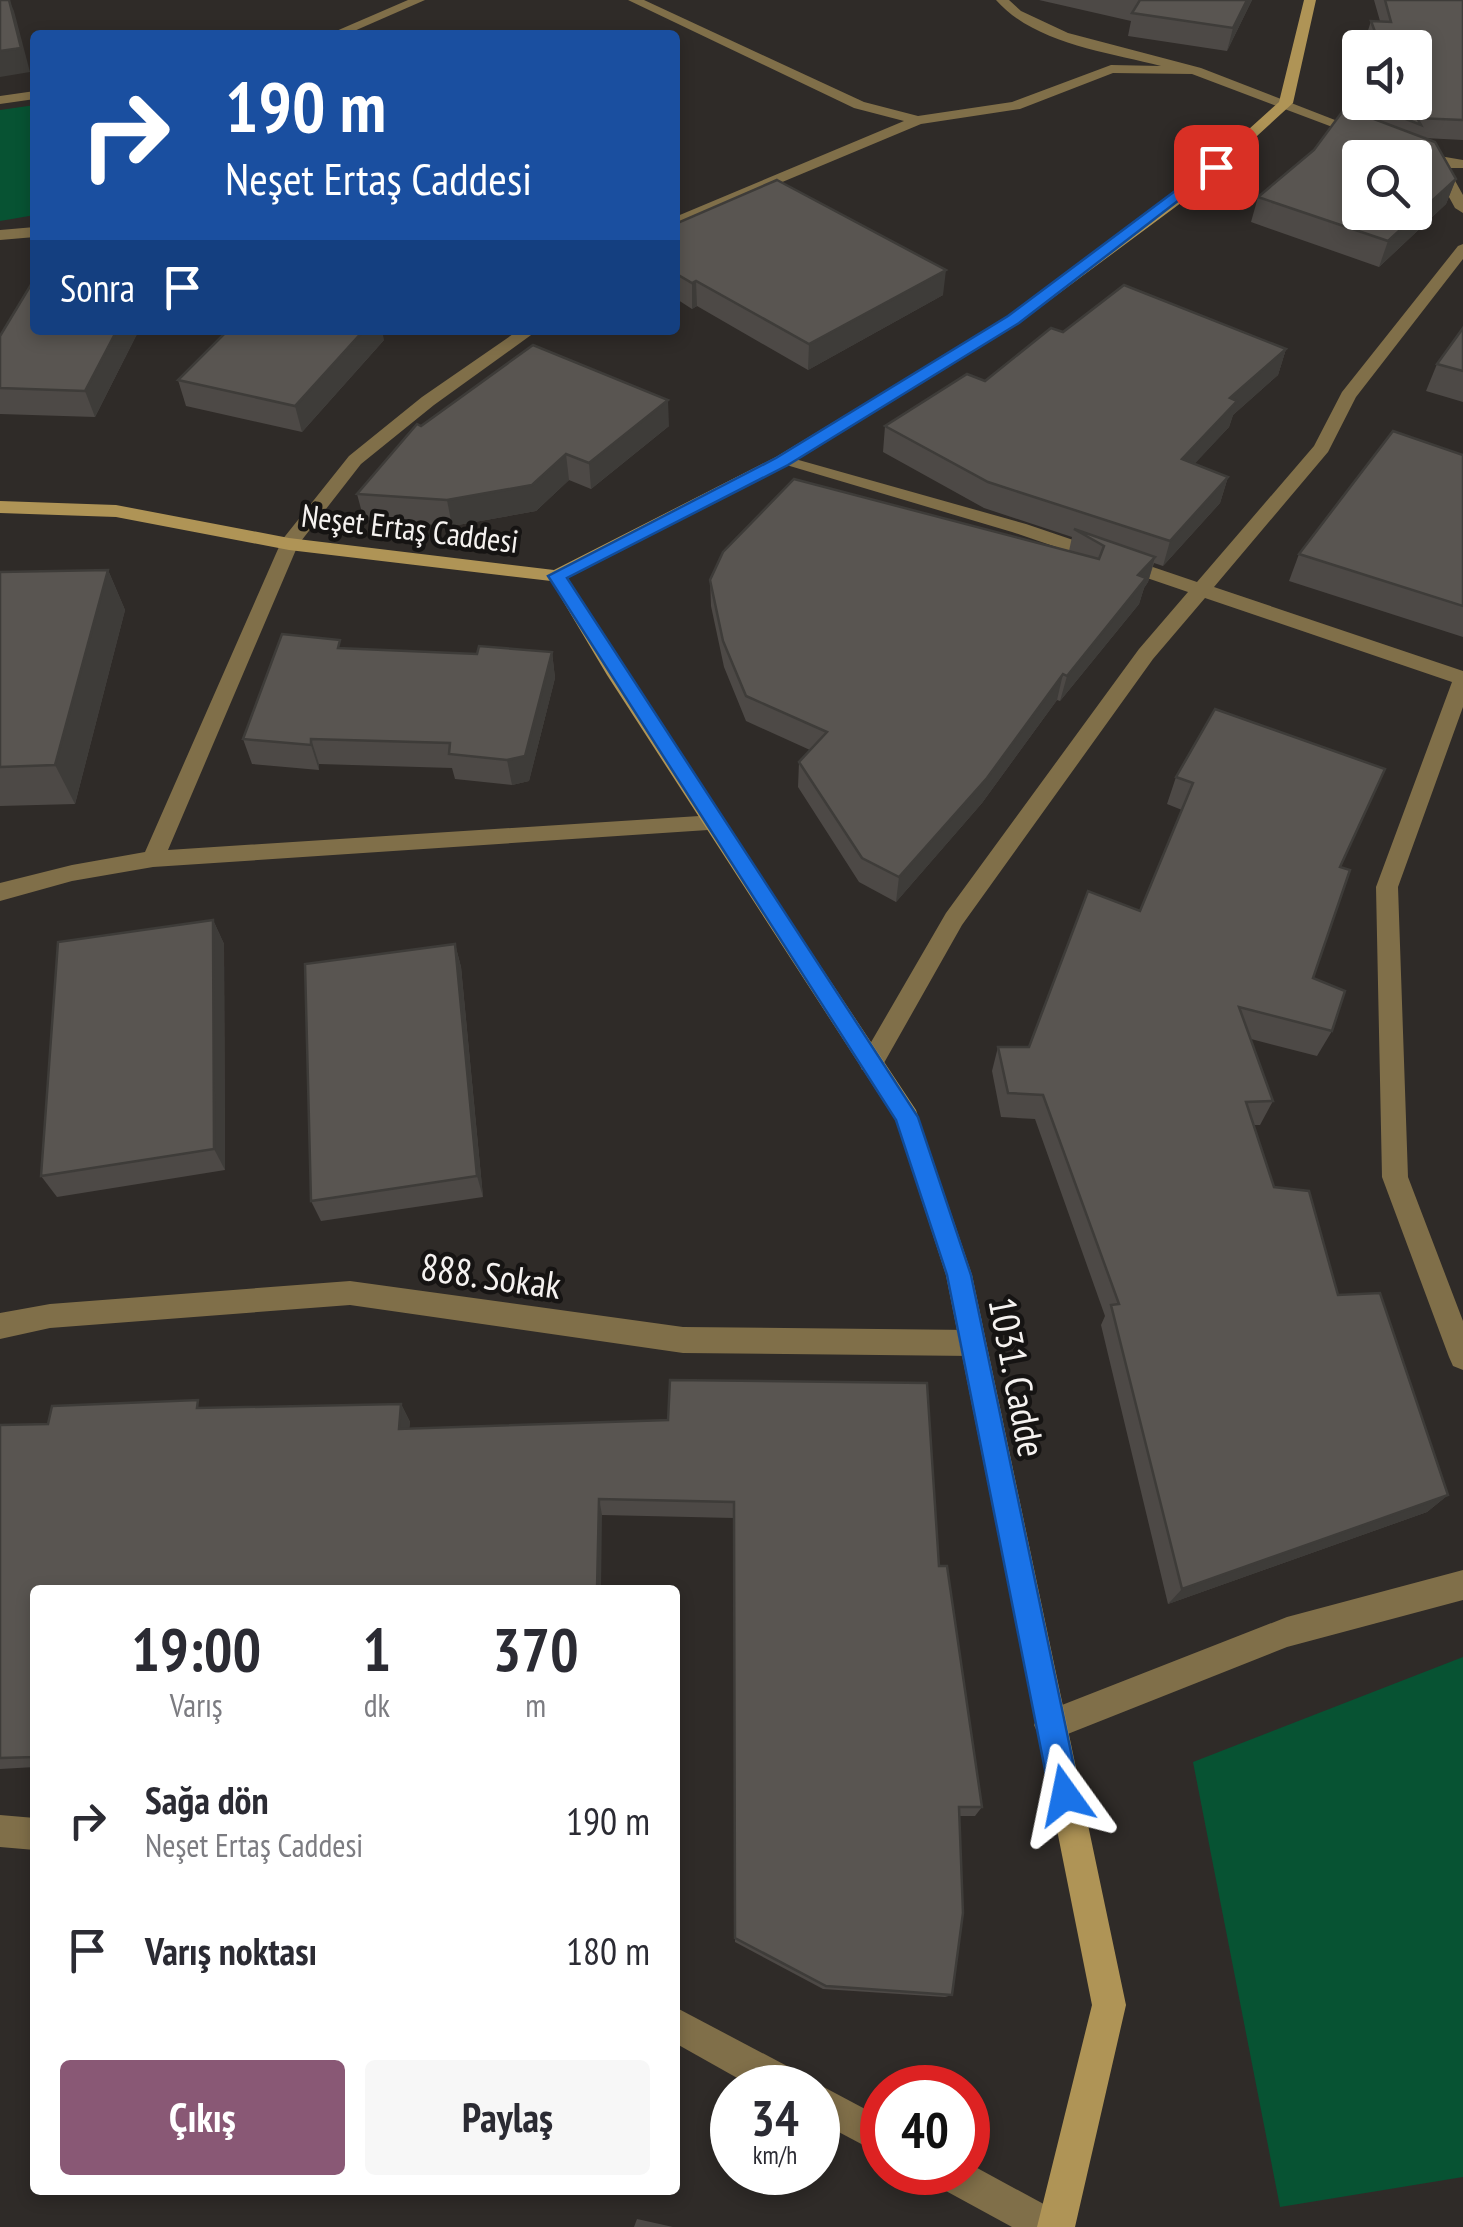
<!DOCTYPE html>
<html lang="tr">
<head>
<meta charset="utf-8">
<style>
  :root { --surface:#fff; --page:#f7f7f7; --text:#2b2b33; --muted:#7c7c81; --accent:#895875 }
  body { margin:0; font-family:"PT Sans Narrow",sans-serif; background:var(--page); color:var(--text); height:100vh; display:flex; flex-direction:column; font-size:38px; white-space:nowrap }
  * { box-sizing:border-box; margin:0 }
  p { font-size:32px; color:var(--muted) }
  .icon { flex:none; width:55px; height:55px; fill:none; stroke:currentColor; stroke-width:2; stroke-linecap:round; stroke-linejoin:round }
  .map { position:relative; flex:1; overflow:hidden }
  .panel { position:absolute; left:30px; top:1585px; width:650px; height:610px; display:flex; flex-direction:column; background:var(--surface); border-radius:10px; box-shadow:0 5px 15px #0003 }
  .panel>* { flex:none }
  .hud { position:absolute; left:30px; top:30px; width:650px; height:305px; border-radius:10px; box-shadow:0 5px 15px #0003; background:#1a4fa0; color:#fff; overflow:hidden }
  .buttons { position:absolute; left:1342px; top:30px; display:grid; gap:20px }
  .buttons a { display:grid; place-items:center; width:90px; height:90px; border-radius:10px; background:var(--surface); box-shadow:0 5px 15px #0003; font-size:50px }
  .speed { position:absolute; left:710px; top:2065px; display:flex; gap:20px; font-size:50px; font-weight:700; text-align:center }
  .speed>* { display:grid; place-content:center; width:130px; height:130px; border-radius:50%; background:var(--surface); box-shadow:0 5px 15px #0003; line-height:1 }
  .speed small { font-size:25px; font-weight:400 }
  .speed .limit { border:15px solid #d22; background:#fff; color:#111 }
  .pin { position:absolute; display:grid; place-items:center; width:85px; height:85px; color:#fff; margin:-42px; border-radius:20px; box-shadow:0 5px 15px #0006 }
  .me { position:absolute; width:110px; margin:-55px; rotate:348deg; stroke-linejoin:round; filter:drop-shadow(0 0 8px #0008) }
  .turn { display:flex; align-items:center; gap:35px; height:210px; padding:0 30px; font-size:45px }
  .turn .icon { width:130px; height:130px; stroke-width:2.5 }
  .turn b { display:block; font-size:70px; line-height:85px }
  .then { display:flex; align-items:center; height:95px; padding:0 30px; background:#0003; gap:20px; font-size:38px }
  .eta { display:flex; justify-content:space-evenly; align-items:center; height:170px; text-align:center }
  .eta b { font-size:60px; font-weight:700; line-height:70px }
  .cta { display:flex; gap:20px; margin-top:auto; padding:20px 30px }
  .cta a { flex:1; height:115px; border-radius:10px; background:var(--accent); color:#fff; font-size:40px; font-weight:700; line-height:115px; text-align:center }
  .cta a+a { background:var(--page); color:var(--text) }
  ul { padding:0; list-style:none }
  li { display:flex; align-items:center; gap:30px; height:130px; padding:0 30px }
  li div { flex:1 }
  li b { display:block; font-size:38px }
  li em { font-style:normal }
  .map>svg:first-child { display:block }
  .green { fill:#075333 }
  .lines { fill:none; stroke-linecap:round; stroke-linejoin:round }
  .street { fill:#806f49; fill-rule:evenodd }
  .secondary { fill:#af9456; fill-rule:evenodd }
  .wall { fill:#4d4946 }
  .shaded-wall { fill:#3e3c39 }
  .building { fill:#595551; stroke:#3e3c39; stroke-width:2.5; fill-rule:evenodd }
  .route { fill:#1a73e8; stroke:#114b97; stroke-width:2.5 }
  .labels { text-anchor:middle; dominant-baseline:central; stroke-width:9; stroke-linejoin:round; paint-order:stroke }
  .far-street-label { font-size:32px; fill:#f5f2f0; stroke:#161413 }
  .street-label { font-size:38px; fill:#f5f2f0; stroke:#161413 }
</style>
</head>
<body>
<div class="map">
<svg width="1463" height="2227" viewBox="0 0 1463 2227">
  <rect width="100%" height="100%" fill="#2f2b28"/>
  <g class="green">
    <path d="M35 105V215L0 221V110Z"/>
    <path d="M1463 1657V2177L1280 2207 1193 1762Z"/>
  </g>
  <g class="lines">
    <g class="street">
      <path d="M408 0H425L345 35H327Z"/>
      <path d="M628 0H644L864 102 918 116 1012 102 1111 65 1161 66C1107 52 1035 44 996 0H1009L1021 11 1068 33 1201 68 1371 134 1359 137 1192 74 1113 73 1020 109 921 124 675 227V217L904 121 854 108Z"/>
      <path d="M35 91V99L0 104V96Z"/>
      <path d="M1410 151 1463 160V168H1448L1463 195V213L1455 208 1432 166 1410 157Z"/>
      <path d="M35 227V237L0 240V230Z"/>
      <path d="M1463 244V259L1356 397 1328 452 1214 587 1463 671V707L1398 887 1408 1177 1463 1321V1370L1453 1366 1449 1357 1382 1177 1376 887 1452 682 1205 598 1153 659 962 925 880 1070H862L859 1063 946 913 1139 649 1188 592 1012 532 773 461 776 457H788L1026 524 1197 582 1314 446 1342 392 1458 246Z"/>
      <path d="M519 330H538L434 405 361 464 298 545 168 850 715 815 726 823 723 829 153 867 72 881 0 901V883L72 865 145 852 282 540 349 456 422 397Z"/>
      <path d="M350 1281 683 1327 972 1330 982 1334 986 1343 982 1352 972 1356 683 1353 350 1305 50 1328 0 1339V1313L50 1304Z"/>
      <path d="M1463 1570V1600L1287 1647 1050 1741 1039 1736 1034 1725 1039 1714 1287 1617Z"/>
      <path d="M0 1815 35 1818V1850L0 1847Z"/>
      <path d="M675 2007 804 2075 809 2088H755L675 2043Z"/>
      <path d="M818 2084 882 2118V2155L818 2121V2088H810Z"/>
      <path d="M968 2163 1062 2214 1068 2227H1012L935 2185 930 2172H968Z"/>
    </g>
    <path class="secondary" d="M1304 0H1316L1293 103 1197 191 1019 323 788 465 568 578 621 665 916 1110 972 1275 1126 2005 1075 2227H1037L1092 2005 946 1275 896 1121 607 675 551 581 289 550 116 517 0 513V501L116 505 289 538 554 570 776 457 1007 317 1187 185 1279 102Z"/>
  </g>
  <g class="wall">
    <path d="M1039 0H1252L1227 51 1128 36 1131 21Z"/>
    <path d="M1374 0H1463V140L1424 138 1456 179 1446 204 1379 267 1251 222 1258 197 1314 150 1351 110 1344 76 1350 57H1360V102H1415V48H1368L1365 40 1371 21H1380Z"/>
    <path d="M675 224 943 295 808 370 697 306 692 309 675 298Z"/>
    <path d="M1463 328V402L1426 391 1437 364Z"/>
    <path d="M139 330 95 417 0 414V336Z"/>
    <path d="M1063 332 1286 349 1278 375 1233 415 1229 427 1194 464 1228 477 1220 503 1163 566 1154 563 1148 582 1144 588 1139 604 1060 701 1057 700 982 803 896 902 859 882 798 787 799 762 810 750 746 721 724 667 711 606 710 580 1069 551 1072 537 984 508 883 452 885 426 985 381Z"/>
    <path d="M384 340 302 432 186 406 178 380Z"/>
    <path d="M421 426H669L591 489 569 480 536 511 452 526 364 520 357 494Z"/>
    <path d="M1463 455V637L1289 581 1299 554Z"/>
    <path d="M108 570 125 610 75 804 0 806V572Z"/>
    <path d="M342 648 477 654 552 652 555 678 529 781 512 785 455 779 452 768 319 764V770L252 764 243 739Z"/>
    <path d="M1215 709 1340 867 1313 978 1332 1031 1317 1056 1251 1039 1273 1101 1260 1125H1254L1274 1187 1338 1295 1448 1495 1427 1512 1168 1604 1101 1325 1105 1316 1035 1119 1001 1117 992 1071 998 1047H1029L1140 911 1182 810 1167 804 1176 777Z"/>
    <path d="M213 920 224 944 225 1170 57 1197 41 1176Z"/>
    <path d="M455 944 461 967 483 1197 321 1221 311 1201Z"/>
    <path d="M401 1404 410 1422 409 1428 668 1420 939 1566 982 1807 975 1816H959L952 1995 945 1997 823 1989 735 1942 734 1518 602 1515 35 1590V1767L0 1769V1425L48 1424 204 1408Z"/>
    <path d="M637 2219 673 2227H634Z"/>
  </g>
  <g class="shaded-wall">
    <path d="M9 0 14 11 30 72 0 77V51Z"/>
    <path d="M1247 0H1252L1227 51 1233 28Z"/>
    <path d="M1456 179 1446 204 1379 267 1388 241Z"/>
    <path d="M946 270 943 295 808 370 809 344Z"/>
    <path d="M696 281 697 306 692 309V283Z"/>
    <path d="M117 330H139L95 417 85 391Z"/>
    <path d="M364 330H382L384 340 302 432 295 406Z"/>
    <path d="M1286 349 1278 375 1233 415 1229 427 1175 485 1182 459 1230 398Z"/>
    <path d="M668 400 669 426 591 489 589 463Z"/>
    <path d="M566 454 569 480 536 511 452 526 447 500Z"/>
    <path d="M1228 477 1220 503 1163 566 1170 541Z"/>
    <path d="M1155 557 1148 582 1144 588 1139 604 1060 701 1067 676 1138 575Z"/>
    <path d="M108 570 125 610 75 804 55 765Z"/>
    <path d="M552 652 555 678 529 781 512 785 507 760Z"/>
    <path d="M1063 674 1057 700 982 803 896 902 899 877Z"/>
    <path d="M311 739 319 764V770L311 745Z"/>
    <path d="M213 920 224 944 225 1170 214 1149Z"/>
    <path d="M455 944 461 967 483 1197 477 1176Z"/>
    <path d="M401 1404 410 1422 408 1446 399 1429Z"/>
    <path d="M1448 1495 1427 1512 1168 1604 1182 1589Z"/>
    <path d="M599 1499 602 1515 601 1590H597Z"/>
  </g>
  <g class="building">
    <path d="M0 0H9L21 48 0 51Z"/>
    <path d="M1140 0H1139H1247L1233 28 1132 13Z"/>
    <path d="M1385 0H1463V120L1417 118 1421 125 1363 102H1415V48H1381L1371 21 1391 22Z"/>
    <path d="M1350 57H1360V101L1354 99 1357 94Z"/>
    <path d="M1345 108 1435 142 1456 179 1388 241 1258 197 1314 150ZM1360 158H1415V212H1360Z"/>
    <path d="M777 180 946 270 809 344 696 281 692 283 675 273V224Z"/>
    <path d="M35 278V330H117L85 391 0 388V336Z"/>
    <path d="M1124 285 1286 349 1230 398 1237 401 1182 459 1228 477 1170 541 988 482 885 426 967 374 985 381 1051 328 1063 332Z"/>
    <path d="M1463 328V371L1437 364Z"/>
    <path d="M228 330H364L295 406 178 380Z"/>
    <path d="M533 345 668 400 589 463 566 454 532 485 447 500 357 494 417 424 421 426Z"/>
    <path d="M1393 431 1463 455V606L1299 554Z"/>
    <path d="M794 479 1099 559 1104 546 1074 529 1155 557 1138 575 1146 578 1067 676 1063 674 987 778 899 877 862 858 799 762 827 732 746 696 723 641 710 580 723 552Z"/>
    <path d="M108 570 55 765 0 767V572Z"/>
    <path d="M282 634 340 640 338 648 477 654 479 646 552 652 525 756 507 760 449 754 450 743 311 739V745L243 739Z"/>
    <path d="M1215 709 1385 769 1340 867 1350 870 1313 978 1345 991 1332 1031 1239 1007 1273 1101 1246 1102 1274 1187 1309 1191 1338 1295 1380 1293 1448 1495 1182 1589 1111 1305 1119 1304 1043 1095 1008 1093 998 1047H1029L1088 891 1140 911 1193 783 1176 777Z"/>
    <path d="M213 920 214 1149 41 1176 58 942Z"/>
    <path d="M455 944 477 1176 311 1201 305 964Z"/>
    <path d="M670 1380 927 1383 939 1566H947L982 1807H959L963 1913 952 1995 826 1986 735 1938 734 1502 599 1499 597 1590H35V1757L0 1758V1425L48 1424 52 1406 198 1400 197 1408 401 1404 399 1429 668 1420Z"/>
  </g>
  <path class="route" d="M1211 164 1222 167 1019 323 788 465 567 578 918 1117 971 1275 1080 1795 1075 1805 1065 1810 1055 1805 1050 1795 947 1275 896 1120 548 576 776 458 1008 316Z"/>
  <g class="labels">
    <g class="far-street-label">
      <text transform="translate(410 528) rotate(7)">Neşet Ertaş Caddesi</text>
    </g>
    <g class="street-label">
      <text transform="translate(491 1275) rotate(8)">888. Sokak</text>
      <text transform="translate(1018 1377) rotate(79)">1031. Cadde</text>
    </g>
  </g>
</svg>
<div class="buttons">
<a><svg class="icon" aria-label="sound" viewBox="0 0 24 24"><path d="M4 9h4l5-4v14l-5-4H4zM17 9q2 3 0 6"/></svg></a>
<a><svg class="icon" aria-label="search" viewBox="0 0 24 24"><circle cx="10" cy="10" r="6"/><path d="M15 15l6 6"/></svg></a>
</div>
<div class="speed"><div>34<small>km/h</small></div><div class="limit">40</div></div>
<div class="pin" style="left:1216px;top:167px;background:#d93025"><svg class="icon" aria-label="arrive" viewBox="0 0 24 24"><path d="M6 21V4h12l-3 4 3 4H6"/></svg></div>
<svg class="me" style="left:1065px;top:1795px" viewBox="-20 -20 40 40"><path d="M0-17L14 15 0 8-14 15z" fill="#1a73e8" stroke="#fff" stroke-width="4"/></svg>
<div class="hud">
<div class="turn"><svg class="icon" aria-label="right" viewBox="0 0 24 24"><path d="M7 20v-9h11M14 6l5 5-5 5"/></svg><div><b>190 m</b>Neşet Ertaş Caddesi</div></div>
<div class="then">Sonra<svg class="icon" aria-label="arrive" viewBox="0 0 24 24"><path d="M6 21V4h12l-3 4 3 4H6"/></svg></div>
</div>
<section class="panel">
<div class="eta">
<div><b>19:00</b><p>Varış</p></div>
<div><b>1</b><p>dk</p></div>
<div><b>370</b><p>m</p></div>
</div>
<ul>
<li><svg class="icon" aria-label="right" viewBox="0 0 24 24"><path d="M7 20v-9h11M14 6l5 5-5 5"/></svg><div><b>Sağa dön</b><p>Neşet Ertaş Caddesi</p></div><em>190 m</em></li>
<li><svg class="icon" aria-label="arrive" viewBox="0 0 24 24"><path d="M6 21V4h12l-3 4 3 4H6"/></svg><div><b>Varış noktası</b></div><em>180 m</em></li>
</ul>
<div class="cta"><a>Çıkış</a><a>Paylaş</a></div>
</section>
</div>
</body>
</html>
